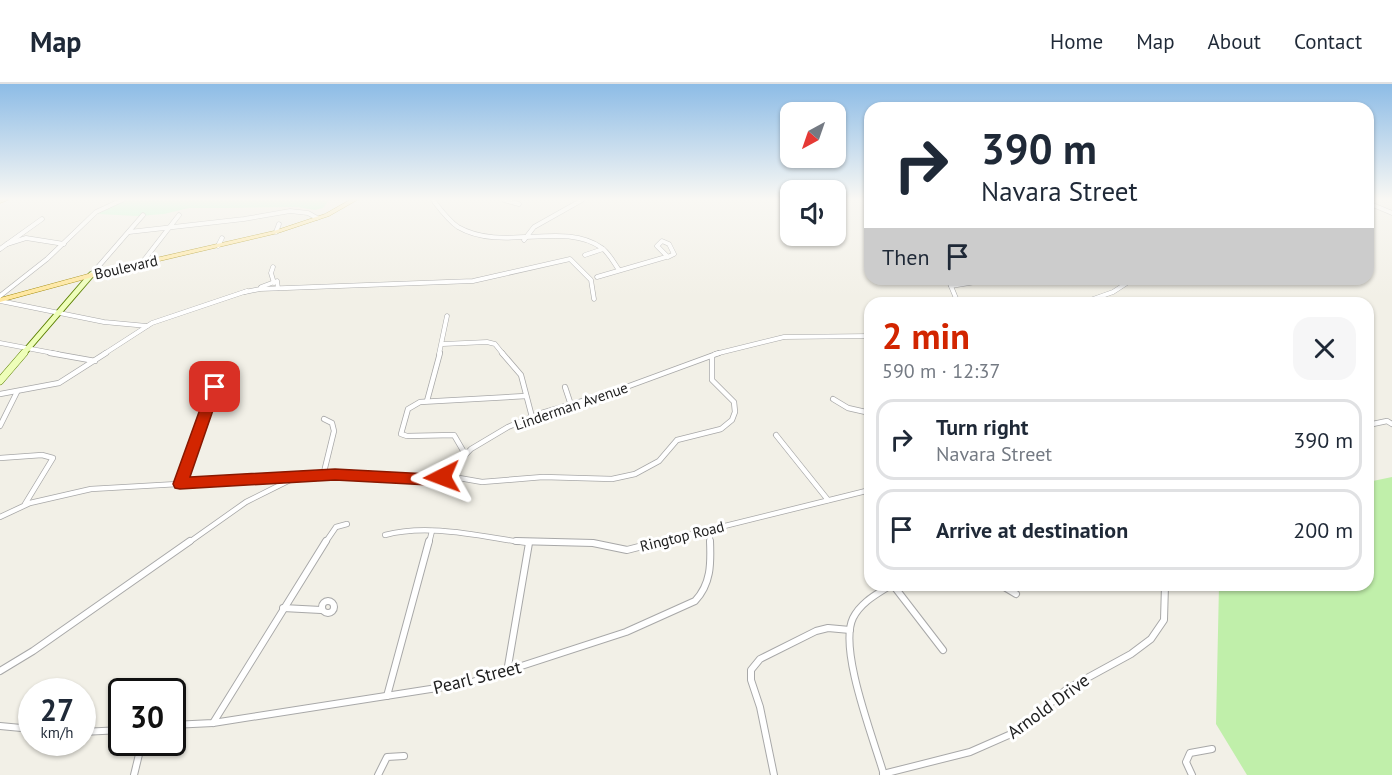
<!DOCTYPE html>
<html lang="en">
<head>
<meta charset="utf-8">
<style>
  :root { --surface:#fff; --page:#f6f6f7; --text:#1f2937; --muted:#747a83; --line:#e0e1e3; --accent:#d22500 }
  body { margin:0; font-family:"PT Sans",sans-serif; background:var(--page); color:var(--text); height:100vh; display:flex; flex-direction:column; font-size:22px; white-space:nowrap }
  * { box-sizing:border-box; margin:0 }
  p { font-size:20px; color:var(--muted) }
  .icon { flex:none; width:33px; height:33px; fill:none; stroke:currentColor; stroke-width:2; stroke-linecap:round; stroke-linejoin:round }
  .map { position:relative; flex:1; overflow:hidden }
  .details { position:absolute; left:864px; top:213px; width:510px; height:294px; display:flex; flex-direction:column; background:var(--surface); border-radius:18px; box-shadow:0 2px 4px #0004 }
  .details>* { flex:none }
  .guide { position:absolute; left:864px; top:18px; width:510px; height:183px; border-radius:18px; box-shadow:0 2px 4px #0004; background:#fff; color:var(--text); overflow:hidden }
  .needle { width:39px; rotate:220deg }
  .buttons { position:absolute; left:780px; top:18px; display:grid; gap:12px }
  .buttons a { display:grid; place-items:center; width:66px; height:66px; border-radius:12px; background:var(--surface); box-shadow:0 2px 4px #0004; font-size:30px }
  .speed { position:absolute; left:18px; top:594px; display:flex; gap:12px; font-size:30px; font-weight:700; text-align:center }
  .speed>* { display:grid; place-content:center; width:78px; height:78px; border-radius:50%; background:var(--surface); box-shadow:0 2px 4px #0004; line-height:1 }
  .speed small { font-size:15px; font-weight:400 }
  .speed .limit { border:3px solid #111; border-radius:9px; background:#fff; color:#111 }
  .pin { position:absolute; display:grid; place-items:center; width:51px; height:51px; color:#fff; margin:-26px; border-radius:12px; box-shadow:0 3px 9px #0006 }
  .me { position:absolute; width:66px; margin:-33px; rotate:267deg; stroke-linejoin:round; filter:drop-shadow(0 0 4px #0008) }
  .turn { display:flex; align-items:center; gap:21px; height:126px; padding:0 18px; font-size:27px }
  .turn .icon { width:78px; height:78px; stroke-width:2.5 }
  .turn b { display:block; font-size:42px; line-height:51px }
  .then { display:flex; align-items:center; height:57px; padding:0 18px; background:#0003; gap:12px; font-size:22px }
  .round { display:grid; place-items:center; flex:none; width:63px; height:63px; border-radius:18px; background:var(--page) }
  .summary { display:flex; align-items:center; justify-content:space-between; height:102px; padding:0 18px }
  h1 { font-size:36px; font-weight:600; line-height:45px; color:var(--accent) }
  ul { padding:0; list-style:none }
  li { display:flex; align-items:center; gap:18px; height:81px; margin:0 12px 9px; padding:0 6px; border:3px solid var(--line); border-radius:18px }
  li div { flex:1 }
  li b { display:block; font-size:22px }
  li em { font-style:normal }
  header { display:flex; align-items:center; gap:36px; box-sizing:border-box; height:84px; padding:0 30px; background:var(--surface); border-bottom:2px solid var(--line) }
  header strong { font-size:28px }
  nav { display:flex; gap:33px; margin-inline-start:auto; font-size:21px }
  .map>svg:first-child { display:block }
  .grass { fill:#c0efaa }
  .park { fill:#c3fdd2 }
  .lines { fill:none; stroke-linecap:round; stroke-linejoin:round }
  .minor-far2-casing { stroke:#a8a8a8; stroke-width:5 }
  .minor-far1-casing { stroke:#a8a8a8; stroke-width:6 }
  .minor-casing { stroke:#a8a8a8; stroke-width:8 }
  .secondary-far1-casing { stroke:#5b8000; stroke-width:7 }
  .secondary-casing { stroke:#5b8000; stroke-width:8 }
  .primary-casing { stroke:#9e8600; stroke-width:1 }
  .minor-far2 { stroke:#fff; stroke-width:4 }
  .minor-far1 { stroke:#fff; stroke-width:4.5 }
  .minor { stroke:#fff; stroke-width:6 }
  .secondary-far1 { stroke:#eefeb9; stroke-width:5 }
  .secondary { stroke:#eefeb9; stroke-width:7 }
  .primary { fill:#ffe79f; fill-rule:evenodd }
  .route { fill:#d22500; stroke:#881800; stroke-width:1.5 }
  .labels { text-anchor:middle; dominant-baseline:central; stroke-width:6; stroke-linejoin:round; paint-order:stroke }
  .street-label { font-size:15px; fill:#212121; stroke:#fff }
  .near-street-label { font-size:18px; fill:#212121; stroke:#fff }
</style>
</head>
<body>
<header>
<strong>Map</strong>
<nav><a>Home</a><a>Map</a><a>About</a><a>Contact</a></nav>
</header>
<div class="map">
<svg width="1392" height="691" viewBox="0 0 1392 691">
  <rect width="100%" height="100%" fill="#f2f0e7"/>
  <path class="grass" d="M1392 393V691H1247L1216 640 1219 501H1368V398Z"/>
  <path class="park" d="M125 116H329L323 124 315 126 297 123 228 124H189L164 130 138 132 98 130Z"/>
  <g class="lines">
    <defs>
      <g id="minor-far2">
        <path d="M433 116C440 125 448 136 458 143 503 169 563 136 602 164 609 169 614 179 619 186"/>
        <path d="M504 116 519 120"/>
        <path d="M1368 119 1392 129"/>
        <path d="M129 148 244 135 290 127 308 129 317 134"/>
        <path d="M276 148 279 140"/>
        <path d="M524 156 534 143 582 116"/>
        <path d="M662 157 669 160 674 170 668 173 657 162Z"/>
        <path d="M7 160 26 154 64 160"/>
        <path d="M218 162 222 154"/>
        <path d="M0 165 42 135"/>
        <path d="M585 171 603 165"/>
        <path d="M141 180 179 131"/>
        <path d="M273 183 271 189 274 199"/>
        <path d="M91 191 143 131"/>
        <path d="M597 193 666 173"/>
        <path d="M948 195 958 219"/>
        <path d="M951 202 994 195"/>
        <path d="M261 203 277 197 278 204"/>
        <path d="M245 208 260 205 473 197 570 175 591 196 594 215"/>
        <path d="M0 212 47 175 96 128 122 116"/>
        <path d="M0 217 104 238 147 242"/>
        <path d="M1082 219 1113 208 1133 195"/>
        <path d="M0 259 58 270"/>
        <path d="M443 260 487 258 495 260 503 270"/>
        <path d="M104 270 152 239 247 207"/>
        <path d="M439 270 447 232"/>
        <path d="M715 270 784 253 870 252"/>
      </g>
      <g id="minor-far1">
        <path d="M50 269 95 277"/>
        <path d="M502 269 521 291 532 333"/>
        <path d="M565 303 571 321"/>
        <path d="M0 310 59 299 106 269"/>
        <path d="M833 315 848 324 870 329"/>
        <path d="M427 317 440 269"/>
        <path d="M1368 341 1387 337 1392 340"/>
        <path d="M0 342 17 308"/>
        <path d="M776 351 828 416"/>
        <path d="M465 370 454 351 407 352 401 350 408 325 420 318 526 312"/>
        <path d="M0 374 42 371 53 374 25 420"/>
        <path d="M448 389 459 394 482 398 543 393 612 395 635 390 659 377 677 356 721 345 732 336 735 328 734 318 712 296V272"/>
        <path d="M323 392 334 347 332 339 324 335"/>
        <path d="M180 400 215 303"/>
        <path d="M0 433 30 419 91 405 335 391 438 395 452 385 471 365 508 343 542 329 610 309 719 269"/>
        <path d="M710 445V459"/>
        <path d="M385 451C430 439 482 453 528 459"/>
        <path d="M188 459 246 418 292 395"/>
        <path d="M325 459 336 443 347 440"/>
        <path d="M429 459 432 447"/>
        <path d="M656 459 870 406"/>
      </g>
      <g id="minor">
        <path d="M516 457 593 459 627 466 662 457"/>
        <path d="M893 501 943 566"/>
        <path d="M1001 501 1016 510"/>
        <circle cx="328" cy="523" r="6"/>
        <path d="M283 524 321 526"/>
        <path d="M0 587 33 567 190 457"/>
        <path d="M507 588 529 459"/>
        <path d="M387 612 429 457"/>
        <path d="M213 639 326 457"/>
        <path d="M172 641 213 639 469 599 626 548 695 517C711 500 711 480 710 457"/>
        <path d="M0 642 32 645"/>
        <path d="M82 648 122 646"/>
        <path d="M883 690 970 668 1018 647 1067 605 1131 570 1151 555 1164 536 1165 501"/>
        <path d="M134 691 142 658"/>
        <path d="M378 691 387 673 404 672"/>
        <path d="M774 691 760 623 751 596V586L760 575 816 547 828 544 850 546"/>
        <path d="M884 691C874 656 838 565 853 534 861 518 877 510 891 501"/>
        <path d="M1192 691 1186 678 1190 669 1212 665"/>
      </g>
      <path id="secondary-far1" d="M23 270 91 191"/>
      <path id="secondary" d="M0 297 24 269"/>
      <g id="primary">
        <path d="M0 116H8L0 119Z"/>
        <path d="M350 116H357L329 132 278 149 100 191 0 218V214L99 187 274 147 325 130Z"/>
      </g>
    </defs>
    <use href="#minor-far2" class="minor-far2-casing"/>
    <use href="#minor-far1" class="minor-far1-casing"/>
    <use href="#minor" class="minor-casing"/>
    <use href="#secondary-far1" class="secondary-far1-casing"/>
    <use href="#secondary" class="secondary-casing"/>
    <use href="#primary" class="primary-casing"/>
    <use href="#minor-far2" class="minor-far2"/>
    <use href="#minor-far1" class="minor-far1"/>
    <use href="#minor" class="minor"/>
    <use href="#secondary-far1" class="secondary-far1"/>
    <use href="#secondary" class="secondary"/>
    <use href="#primary" class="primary"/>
  </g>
  <linearGradient id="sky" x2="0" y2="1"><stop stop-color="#8dbce6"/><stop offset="0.54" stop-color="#f9f8f4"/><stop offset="1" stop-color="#f9f8f4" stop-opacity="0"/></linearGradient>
  <rect width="1392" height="213" fill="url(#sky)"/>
  <path class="route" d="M215 298 221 303 190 393 335 385 429 390 442 387 447 389 449 393 447 397 429 401 335 396 180 405 175 404 173 400 208 303Z"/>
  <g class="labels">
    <g class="street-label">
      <text transform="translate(126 183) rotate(-13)">Boulevard</text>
      <text transform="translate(571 322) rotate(-19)">Linderman Avenue</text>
      <text transform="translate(682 452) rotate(-14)">Ringtop Road</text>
    </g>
    <g class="near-street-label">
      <text transform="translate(477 593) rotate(-14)">Pearl Street</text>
      <text transform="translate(1048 622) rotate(-36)">Arnold Drive</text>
    </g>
  </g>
</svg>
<div class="buttons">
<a><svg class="needle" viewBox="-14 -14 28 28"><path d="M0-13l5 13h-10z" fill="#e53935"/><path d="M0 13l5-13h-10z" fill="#747a83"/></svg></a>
<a><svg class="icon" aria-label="sound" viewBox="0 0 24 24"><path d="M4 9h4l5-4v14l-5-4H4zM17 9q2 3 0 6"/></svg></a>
</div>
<div class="speed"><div>27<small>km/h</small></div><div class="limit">30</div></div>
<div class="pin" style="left:215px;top:303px;background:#d93025"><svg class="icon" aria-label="arrive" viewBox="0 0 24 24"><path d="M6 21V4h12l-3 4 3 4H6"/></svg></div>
<svg class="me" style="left:442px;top:393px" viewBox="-20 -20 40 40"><path d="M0-17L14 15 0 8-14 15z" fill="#d22500" stroke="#fff" stroke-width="4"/></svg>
<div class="guide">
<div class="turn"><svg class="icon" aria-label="right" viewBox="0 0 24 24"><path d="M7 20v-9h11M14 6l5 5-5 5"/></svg><div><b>390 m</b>Navara Street</div></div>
<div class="then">Then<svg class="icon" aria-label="arrive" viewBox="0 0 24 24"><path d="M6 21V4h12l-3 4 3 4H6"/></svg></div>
</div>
<section class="details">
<div class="summary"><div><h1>2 min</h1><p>590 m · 12:37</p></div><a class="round"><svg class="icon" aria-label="close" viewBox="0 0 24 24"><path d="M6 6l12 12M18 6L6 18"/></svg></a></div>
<ul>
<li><svg class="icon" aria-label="right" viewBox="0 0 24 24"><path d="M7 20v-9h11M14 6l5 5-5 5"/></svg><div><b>Turn right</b><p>Navara Street</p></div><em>390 m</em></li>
<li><svg class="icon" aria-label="arrive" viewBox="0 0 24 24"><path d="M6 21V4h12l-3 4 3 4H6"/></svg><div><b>Arrive at destination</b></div><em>200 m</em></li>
</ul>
</section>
</div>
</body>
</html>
